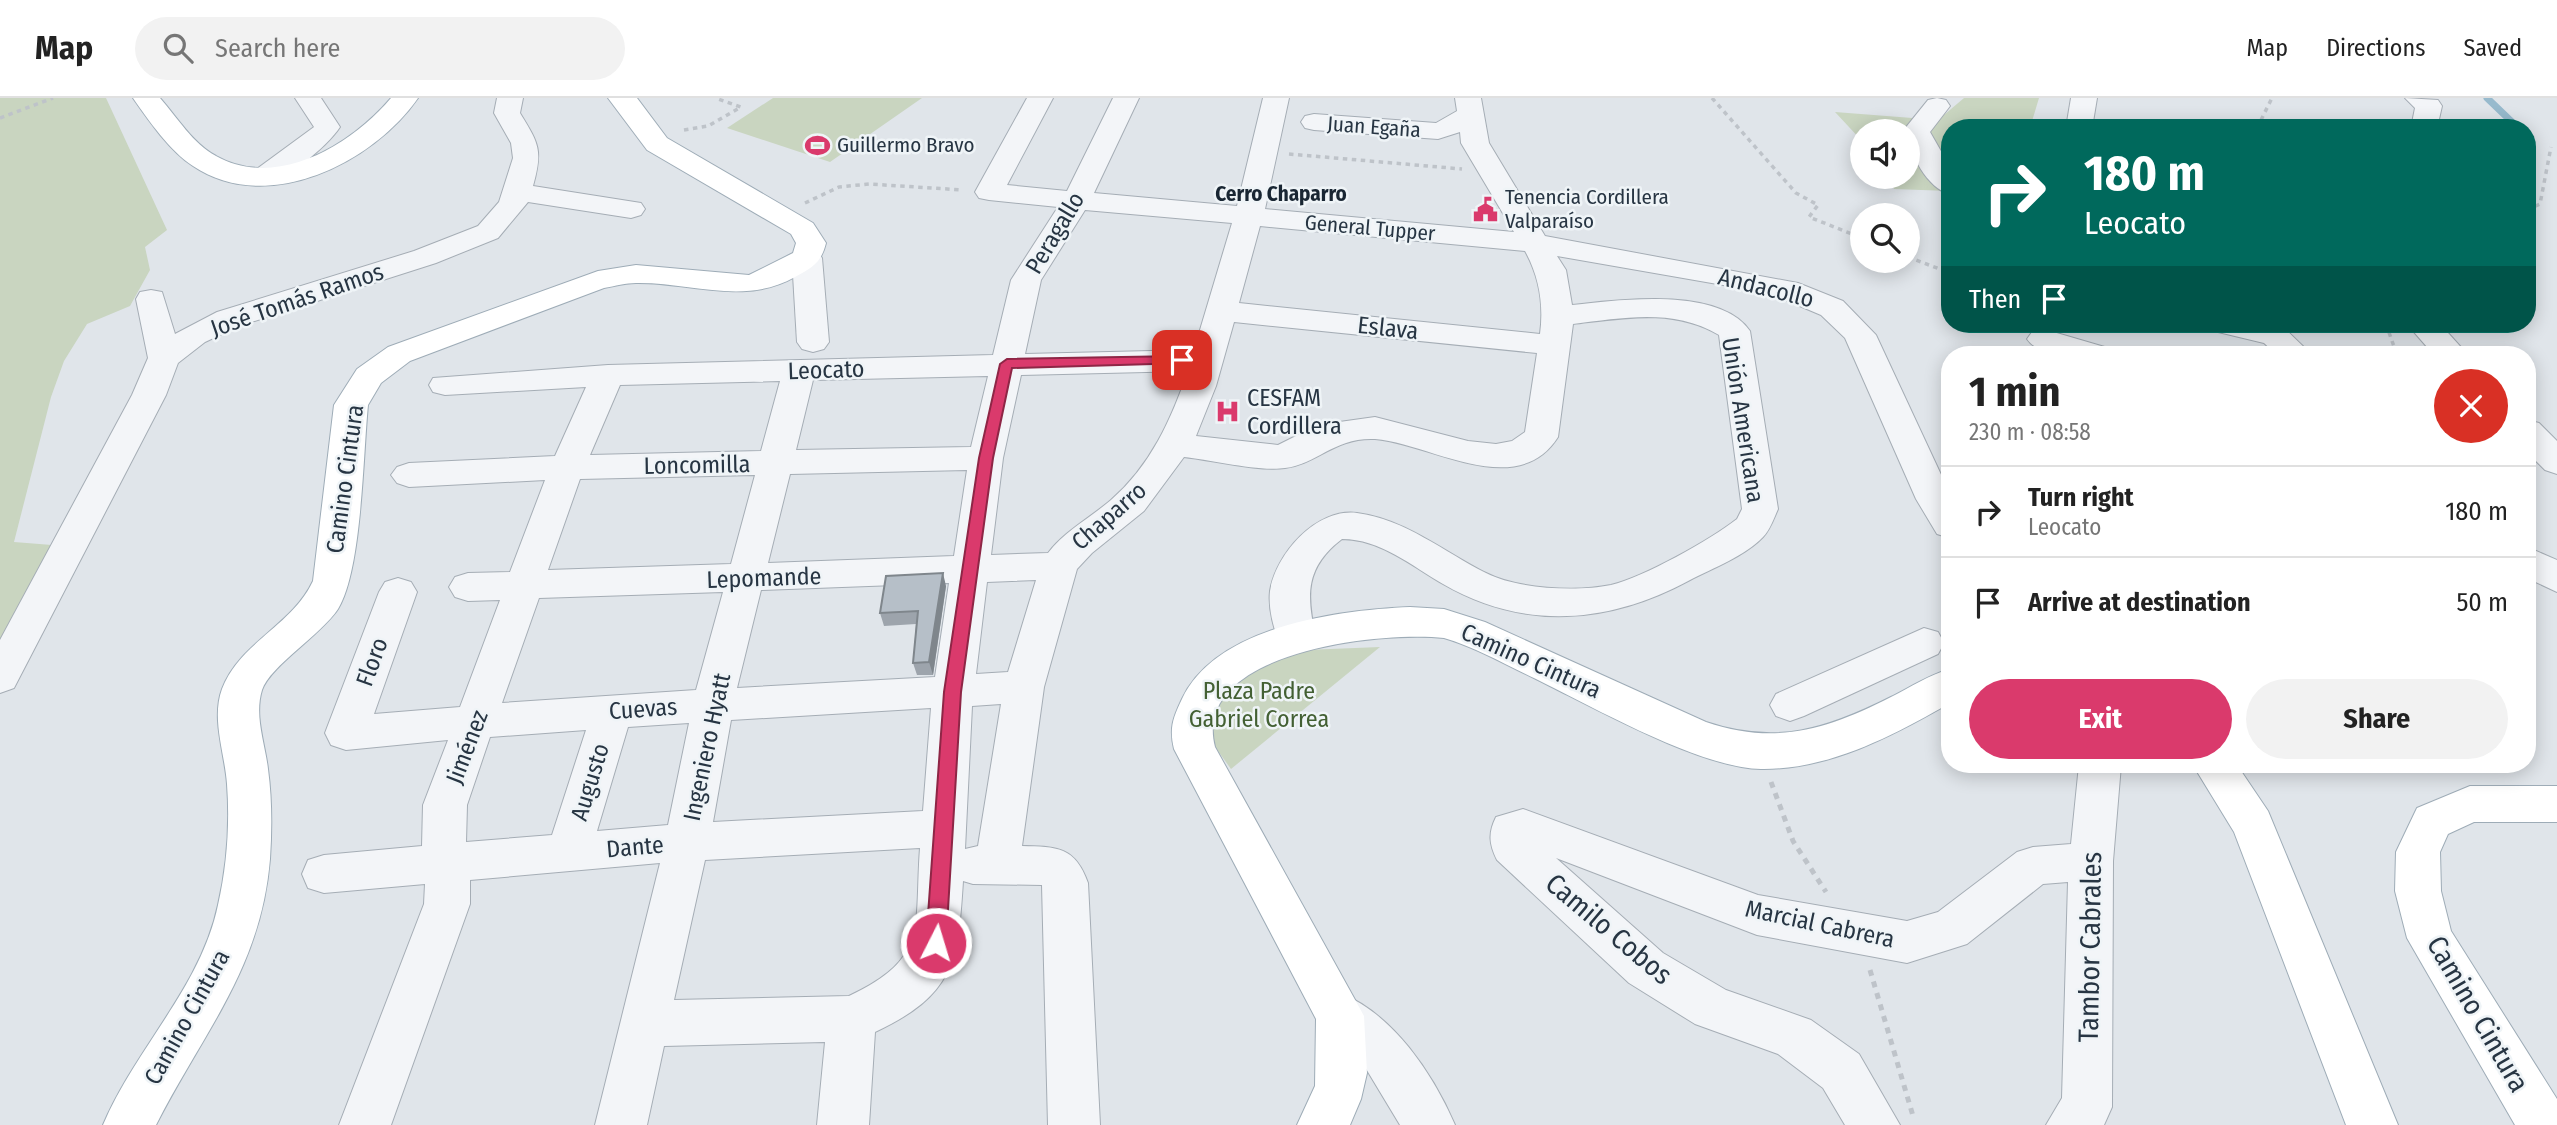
<!DOCTYPE html>
<html lang="en">
<head>
<meta charset="utf-8">
<style>
  :root { --surface:#fff; --page:#f2f2f2; --text:#222; --muted:#767676; --line:#e0e0e0; --accent:#da3a6c }
  body { margin:0; font-family:"Fira Sans Condensed",sans-serif; background:var(--page); color:var(--text); height:100vh; display:flex; flex-direction:column; font-size:26px; white-space:nowrap }
  * { box-sizing:border-box; margin:0 }
  p { font-size:23px; color:var(--muted) }
  .icon { flex:none; width:38px; height:38px; fill:none; stroke:currentColor; stroke-width:2; stroke-linecap:round; stroke-linejoin:round }
  .map { position:relative; flex:1; overflow:hidden }
  .side { position:absolute; left:1941px; top:248px; width:595px; height:427px; display:flex; flex-direction:column; background:var(--surface); border-radius:28px; box-shadow:0 4px 18px #0003 }
  .side>* { flex:none }
  .top-card { position:absolute; left:1941px; top:21px; width:595px; height:214px; border-radius:28px; box-shadow:0 4px 18px #0003; background:#00695c; color:#fff; overflow:hidden }
  .controls { position:absolute; left:1850px; top:21px; display:grid; gap:14px }
  .controls a { display:grid; place-items:center; width:70px; height:70px; border-radius:50%; background:var(--surface); box-shadow:0 4px 18px #0003; font-size:35px }
  .pin { position:absolute; display:grid; place-items:center; width:60px; height:60px; color:#fff; margin:-30px; border-radius:14px; box-shadow:0 4px 10px #0006 }
  .me { position:absolute; width:77px; margin:-38px; rotate:5deg; stroke-linejoin:round; filter:drop-shadow(0 0 5px #0008) }
  .turn { display:flex; align-items:center; gap:24px; height:147px; padding:0 28px; font-size:32px }
  .turn .icon { width:91px; height:91px; stroke-width:2.5 }
  .turn b { display:block; font-size:49px; line-height:60px }
  .then { display:flex; align-items:center; height:66px; padding:0 28px; background:#0003; gap:14px; font-size:26px }
  .round { display:grid; place-items:center; flex:none; width:74px; height:74px; border-radius:37px; background:var(--page) }
  .overview { display:flex; align-items:center; justify-content:space-between; height:119px; padding:0 28px }
  h1 { font-size:42px; font-weight:700; line-height:52px }
  .cta { display:flex; gap:14px; margin-top:auto; padding:14px 28px }
  .cta a { flex:1; height:80px; border-radius:42px; background:var(--accent); color:#fff; font-size:28px; font-weight:700; line-height:80px; text-align:center }
  .cta a+a { background:var(--page); color:var(--text) }
  ul { padding:0; list-style:none }
  li { display:flex; align-items:center; gap:21px; height:91px; padding:0 28px; border-top:2px solid var(--line) }
  li div { flex:1 }
  li b { display:block; font-size:26px }
  li em { font-style:normal }
  header { display:flex; align-items:center; gap:42px; box-sizing:border-box; height:98px; padding:0 35px; background:var(--surface); border-bottom:2px solid var(--line) }
  header strong { font-size:33px }
  nav { display:flex; gap:38px; margin-inline-start:auto; font-size:24px }
  .search { width:490px; height:63px; background:var(--page); display:flex; align-items:center; gap:18px; box-sizing:border-box; padding:0 24px; border-radius:38px; color:var(--muted); font-size:26px }
  .map>svg:first-child { display:block }
  .green { fill:#c9d5c0 }
  .lines { fill:none; stroke-linecap:round; stroke-linejoin:round }
  .stream { stroke:#97bacd; stroke-width:7 }
  .minor-casing { stroke:#a5adb5; stroke-width:2 }
  .major-casing { stroke:#9eacb7; stroke-width:2 }
  .path-far1 { stroke:#bec3c9; stroke-width:3.5; stroke-dasharray:4.5 4.5; stroke-linecap:butt }
  .path { stroke:#bec3c9; stroke-width:5; stroke-dasharray:6 6; stroke-linecap:butt }
  .minor { fill:#f3f5f8; fill-rule:evenodd }
  .major { fill:#fff; fill-rule:evenodd }
  .wall { fill:#9da4ac }
  .shaded-wall { fill:#7f868c }
  .building { fill:#b6bfc8; stroke:#7f868c; stroke-width:2 }
  .route { fill:#da3a6c; stroke:#8e2646; stroke-width:2 }
  .labels { text-anchor:middle; dominant-baseline:central; stroke-width:5; stroke-linejoin:round; paint-order:stroke }
  .far-street-label { font-size:21px; fill:#273543; stroke:#eff4f7 }
  .far-poi-label { font-size:21px; fill:#273543; stroke:#eff4f7; text-anchor:start }
  .far-neighbourhood-label { font-size:21px; font-weight:bold; fill:#192633; stroke:#eff4f7 }
  .street-label { font-size:24px; fill:#273543; stroke:#eff4f7 }
  .poi-label { font-size:24px; fill:#273543; stroke:#eff4f7; text-anchor:start }
  .park-label { font-size:24px; fill:#436033; stroke:#eff4f7 }
  .near-street-label { font-size:28px; fill:#273543; stroke:#eff4f7 }
</style>
</head>
<body>
<header>
<strong>Map</strong>
<div class="search"><svg class="icon" aria-label="search" viewBox="0 0 24 24"><circle cx="10" cy="10" r="6"/><path d="M15 15l6 6"/></svg>Search here</div>
<nav><a>Map</a><a>Directions</a><a>Saved</a></nav>
</header>
<div class="map">
<svg width="2557" height="1027" viewBox="0 0 2557 1027">
  <rect width="100%" height="100%" fill="#e0e5ea"/>
  <g class="green">
    <path d="M0 0H106L167 132 145 149 150 172 130 208 87 226 64 263 51 299 14 444 52 447 0 542Z"/>
    <path d="M773 0H922L830 64 727 30Z"/>
    <path d="M1964 0H2039L2030 30H1950L1949 93 1894 91 1888 79H1908V33H1862V43L1835 14 1938 22Z"/>
    <path d="M1380 549 1231 671 1202 631 1230 587 1280 553Z"/>
  </g>
  <g class="lines">
    <path class="stream" d="M2487 0 2512 24"/>
    <defs>
      <g id="minor">
        <path d="M295 0H321L340 29C327 49 278 91 254 85L250 79 254 73 314 29Z"/>
        <path d="M497 0H523L520 15C539 46 543 52 533 88L641 105 645 111 641 117 631 120 528 104 498 140 436 165 239 228 205 244 178 265 166 297 14 590 0 595V542L132 297 148 260 136 201 140 194 151 192 162 194 175 236 217 214 414 153 478 128 499 104 513 60 511 45 494 15Z"/>
        <path d="M1027 0H1053L1007 87 1067 93 1113 0H1139L1094 95 1237 108 1263 0H1289L1265 111 1514 134 1461 45 1460 34 1438 41 1314 32 1305 30 1301 24 1305 18 1314 16 1436 25 1457 13 1455 0H1481L1489 45 1545 138 1798 185 1843 203 1876 237 1950 396V440L1937 436 1916 401 1845 240 1821 217 1769 195 1557 158 1566 172 1572 207C1618 202 1719 188 1750 233L1778 411C1774 420 1770 432 1763 439 1745 458 1713 470 1690 482 1609 526 1524 533 1443 486 1412 468 1380 441 1342 441 1305 469 1306 498 1316 539L1310 549 1296 554 1282 549C1274 534 1268 511 1270 493 1276 456 1316 410 1357 415 1405 421 1444 454 1486 475 1517 491 1576 494 1611 487 1644 479 1710 442 1737 421L1742 411 1719 237C1673 210 1624 220 1573 226L1558 339C1517 404 1429 345 1375 341 1335 339 1317 366 1285 370 1261 374 1211 362 1184 359L1144 413 1092 455 1077 471 1044 589 1022 748C1057 749 1075 748 1088 785L1100 1027H1048L1042 787 973 786 963 783C958 864 954 897 875 934L869 1027H817L825 944 664 948 647 1027H595L660 765 470 782V806L391 1027H339L424 806 425 786 324 795 308 790 302 776 308 762 324 757 422 748 423 707 448 642 346 652 331 647 325 635 379 494 385 484 398 480 411 484 417 494 374 616 460 609 500 502 468 503 455 499 449 489 455 479 468 475 510 474 545 382 409 389 397 385 391 377 397 369 409 365 555 358 586 289 445 297 433 294 429 287 433 280 608 267 993 257 1011 182 1058 109 989 102 979 100 975 94ZM1085 112 1232 125 1194 252 1025 256 1041 182ZM1260 128 1525 153C1539 178 1544 207 1540 236L1239 205ZM1234 224 1537 255 1525 334 1512 343 1496 346 1468 343 1375 319 1318 327 1278 347 1196 338 1216 288ZM1188 273C1171 322 1151 367 1111 402 1090 420 1065 433 1048 455L991 457 1003 360 1021 277ZM988 278 971 349 796 352 813 282ZM780 283 761 353 590 357 620 287ZM967 372 954 458 768 465 790 376ZM755 377 731 466 548 472 580 381ZM1036 482 1008 574 976 576 987 484ZM949 485 935 579 737 590 761 492ZM723 494 696 592 502 605 539 500ZM1001 606 978 748 965 751 972 608ZM931 610 923 713 713 724 731 622ZM689 625 668 727 597 733 628 629ZM586 632 552 737 466 744 467 707 490 639ZM920 750C914 829 930 860 849 898L674 902 705 762Z"/>
        <path d="M1937 0 1946 2 1950 8 1930 34 1950 69V96C1928 91 1908 55 1908 33H1903L1928 2Z"/>
        <path d="M2071 0H2097L2092 30H2066Z"/>
        <path d="M2405 0 2438 2 2442 8 2437 30H2411L2415 10Z"/>
        <path d="M807 151 818 154 822 160 829 244 824 251 813 254 802 251 797 244 792 160 796 154Z"/>
        <path d="M2209 226H2280L2312 257H2277L2264 245 2214 233Z"/>
        <path d="M2407 226H2440L2468 257H2434Z"/>
        <path d="M2043 231 2108 250 2113 257C2089 258 2042 263 2027 241L2032 234Z"/>
        <path d="M2527 322 2539 325 2557 343V376L2545 372 2527 354Z"/>
        <path d="M2527 449 2557 462V494L2527 480Z"/>
        <path d="M1924 530 1938 534 1944 545 1938 556 1804 618 1790 623 1776 618 1770 607 1776 596Z"/>
        <path d="M2079 667H2121L2113 763 2112 1009 2104 1027H2046L2062 1000 2068 784 2043 786 1967 846 1907 865 1757 837 1556 760 1663 855 1726 892 1811 922 1859 956 1900 1027H1845L1823 990 1778 956 1695 926 1629 885 1497 762C1489 746 1488 735 1496 719L1523 711 1758 797 1907 823 1938 814 2017 754 2033 749 2071 746Z"/>
        <path d="M1340 895C1393 916 1433 976 1455 1027H1400L1362 964 1323 934 1316 918 1323 902Z"/>
      </g>
      <g id="major">
        <path d="M133 0H160C177 19 193 46 216 58 277 92 351 47 391 0H418C373 65 267 118 193 68 170 53 149 23 133 0Z"/>
        <path d="M608 0H637L667 40 813 125 826 145C821 165 813 169 795 179 744 208 691 184 636 185 626 185 615 188 604 190L410 263 381 285 368 307C363 357 362 472 338 511 321 537 270 568 262 592 254 618 265 645 268 671 272 701 272 731 270 761 261 871 203 934 156 1027H103C135 951 201 889 218 807 227 768 230 726 227 686 225 656 211 621 222 591 240 544 292 528 313 483L334 307 357 271 388 249 598 173 636 167 749 177 793 155 796 145 791 136 647 52Z"/>
        <path d="M1410 509 1444 511 1485 524 1706 624C1776 648 1828 631 1891 599 1911 589 1929 577 1950 571V605C1893 638 1828 672 1761 671 1700 670 1593 609 1536 581 1506 567 1475 549 1444 540 1382 533 1190 553 1215 649L1364 918 1367 975 1361 1001 1350 1027H1297L1315 988 1316 921 1174 651C1169 630 1173 620 1182 601 1216 528 1339 512 1410 509Z"/>
        <path d="M2193 667H2237L2268 713 2398 1027H2346L2234 734Z"/>
        <path d="M2470 688H2557V724H2474L2448 736 2440 754 2441 793 2451 833 2557 1001V1027H2515L2407 840 2395 793 2396 754 2417 710Z"/>
      </g>
    </defs>
    <use href="#minor" class="minor-casing"/>
    <use href="#major" class="major-casing"/>
    <g class="path-far1">
      <path d="M1712 0 1796 95 1818 107 1809 119 1862 140"/>
      <path d="M0 20 53 0"/>
      <path d="M2257 30 2272 0"/>
      <path d="M684 32 708 28 741 9 715 0"/>
      <path d="M1289 56 1462 71"/>
      <path d="M805 105 839 89 869 86 963 92"/>
      <path d="M2527 112 2540 106 2551 49"/>
      <path d="M1908 159 1950 175"/>
      <path d="M2386 226 2397 257"/>
    </g>
    <g class="path">
      <path d="M1771 684 1793 743 1826 794"/>
      <path d="M1870 872 1913 1018"/>
    </g>
    <use href="#minor" class="minor"/>
    <use href="#major" class="major"/>
  </g>
  <path class="wall" d="M946 488 933 577H917L913 565 916 526 884 528 880 515Z"/>
  <path class="shaded-wall" d="M943 475 946 488 933 577 929 564Z"/>
  <path class="building" d="M943 475 929 564 913 565 918 513 880 515 886 478Z"/>
  <path class="route" d="M1182 258 1187 259V265L1012 270 993 360 961 594 946 845 943 851 936 854 929 851 926 845 944 594 979 360 1000 266 1007 261Z"/>
  <defs>
    <symbol id="stadium-bare" viewBox="-9 -9 18 18"><path d="M0-5a6.5 5 0 1 0 0 10a6.5 5 0 1 0 0-10ZM-3.5-1.8h7v3.6h-7Z" fill="#da3a6c" stroke="#eff4f7" stroke-width="2.5" paint-order="stroke"/></symbol>
    <symbol id="civic-bare" viewBox="-9 -9 18 18"><path d="M-.6-6.5H3V-4.5H.6V-3L4-1V1h2V6H-6V1h2V-1L-.6-3ZM-1.2 2.5V6h2.4V2.5Z" fill="#da3a6c" stroke="#eff4f7" stroke-width="2.5" paint-order="stroke"/></symbol>
    <symbol id="hospital-bare" viewBox="-9 -9 18 18"><path d="M-5-5h3v3.5h4V-5h3V5h-3V1.5h-4V5h-3Z" fill="#da3a6c" stroke="#eff4f7" stroke-width="2.5" paint-order="stroke"/></symbol>
  </defs>
  <g fill-rule="evenodd">
    <use href="#stadium-bare" x="800" y="30" width="35" height="35"/>
    <use href="#civic-bare" x="1468" y="94" width="35" height="35"/>
    <use href="#hospital-bare" x="1210" y="296" width="35" height="35"/>
  </g>
  <g class="labels">
    <g class="far-street-label">
      <text transform="translate(1374 29) rotate(4)">Juan Egaña</text>
      <text transform="translate(1370 130) rotate(5)">General Tupper</text>
    </g>
    <g class="far-poi-label">
      <text x="837" y="47">Guillermo Bravo</text>
      <text x="1505" y="99">Tenencia Cordillera<tspan x="1505" dy="24">Valparaíso</tspan></text>
    </g>
    <g class="far-neighbourhood-label">
      <text x="1281" y="96">Cerro Chaparro</text>
    </g>
    <g class="street-label">
      <text transform="translate(1055 135) rotate(-59)">Peragallo</text>
      <text transform="translate(1766 190) rotate(14)">Andacollo</text>
      <text transform="translate(297 202) rotate(-19)">José Tomás Ramos</text>
      <text transform="translate(1388 230) rotate(6)">Eslava</text>
      <text transform="translate(826 272) rotate(-2)">Leocato</text>
      <text transform="translate(1743 322) rotate(81)">Unión Americana</text>
      <text transform="translate(697 367) rotate(-1)">Loncomilla</text>
      <text transform="translate(345 381) rotate(-82)">Camino Cintura</text>
      <text transform="translate(1109 418) rotate(-41)">Chaparro</text>
      <text transform="translate(764 480) rotate(-2)">Lepomande</text>
      <text transform="translate(1531 563) rotate(24)">Camino Cintura</text>
      <text transform="translate(372 564) rotate(-70)">Floro</text>
      <text transform="translate(643 611) rotate(-4)">Cuevas</text>
      <text transform="translate(467 649) rotate(-69)">Jiménez</text>
      <text transform="translate(707 649) rotate(-78)">Ingeniero Hyatt</text>
      <text transform="translate(590 684) rotate(-73)">Augusto</text>
      <text transform="translate(635 749) rotate(-5)">Dante</text>
      <text transform="translate(1820 826) rotate(12)">Marcial Cabrera</text>
      <text transform="translate(187 919) rotate(-61)">Camino Cintura</text>
    </g>
    <g class="poi-label">
      <text x="1247" y="300">CESFAM<tspan x="1247" dy="28">Cordillera</tspan></text>
    </g>
    <g class="park-label">
      <text x="1259" y="593">Plaza Padre<tspan x="1259" dy="28">Gabriel Correa</tspan></text>
    </g>
    <g class="near-street-label">
      <text transform="translate(1609 831) rotate(40)">Camilo Cobos</text>
      <text transform="translate(2090 849) rotate(-89)">Tambor Cabrales</text>
      <text transform="translate(2478 916) rotate(60)">Camino Cintura</text>
    </g>
  </g>
</svg>
<div class="controls">
<a><svg class="icon" aria-label="sound" viewBox="0 0 24 24"><path d="M4 9h4l5-4v14l-5-4H4zM17 9q2 3 0 6"/></svg></a>
<a><svg class="icon" aria-label="search" viewBox="0 0 24 24"><circle cx="10" cy="10" r="6"/><path d="M15 15l6 6"/></svg></a>
</div>
<div class="pin" style="left:1182px;top:262px;background:#d93025"><svg class="icon" aria-label="arrive" viewBox="0 0 24 24"><path d="M6 21V4h12l-3 4 3 4H6"/></svg></div>
<svg class="me" style="left:936px;top:845px" viewBox="-20 -20 40 40"><circle r="17" fill="#da3a6c" stroke="#fff" stroke-width="3"/><path d="M0-11L8 9 0 5-8 9z" fill="#fff"/></svg>
<div class="top-card">
<div class="turn"><svg class="icon" aria-label="right" viewBox="0 0 24 24"><path d="M7 20v-9h11M14 6l5 5-5 5"/></svg><div><b>180 m</b>Leocato</div></div>
<div class="then">Then<svg class="icon" aria-label="arrive" viewBox="0 0 24 24"><path d="M6 21V4h12l-3 4 3 4H6"/></svg></div>
</div>
<section class="side">
<div class="overview"><div><h1>1 min</h1><p>230 m · 08:58</p></div><a class="round" style="background:#d93025;color:#fff"><svg class="icon" aria-label="close" viewBox="0 0 24 24"><path d="M6 6l12 12M18 6L6 18"/></svg></a></div>
<ul>
<li><svg class="icon" aria-label="right" viewBox="0 0 24 24"><path d="M7 20v-9h11M14 6l5 5-5 5"/></svg><div><b>Turn right</b><p>Leocato</p></div><em>180 m</em></li>
<li><svg class="icon" aria-label="arrive" viewBox="0 0 24 24"><path d="M6 21V4h12l-3 4 3 4H6"/></svg><div><b>Arrive at destination</b></div><em>50 m</em></li>
</ul>
<div class="cta"><a>Exit</a><a>Share</a></div>
</section>
</div>
</body>
</html>
